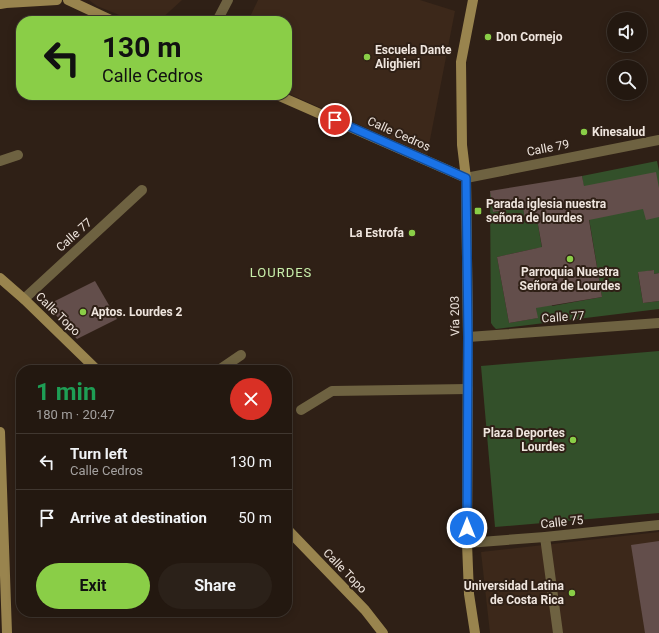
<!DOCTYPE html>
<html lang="en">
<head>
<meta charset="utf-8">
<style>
  :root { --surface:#231810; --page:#2b2119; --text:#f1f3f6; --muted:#a3a09f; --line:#403730; --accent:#8ace47 }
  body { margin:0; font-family:Roboto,sans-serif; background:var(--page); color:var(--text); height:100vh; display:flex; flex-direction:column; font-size:15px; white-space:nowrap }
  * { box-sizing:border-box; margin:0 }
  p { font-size:13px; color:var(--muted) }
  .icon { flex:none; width:22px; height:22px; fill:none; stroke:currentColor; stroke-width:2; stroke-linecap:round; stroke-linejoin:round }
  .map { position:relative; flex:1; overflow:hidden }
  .side { position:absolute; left:16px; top:365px; width:276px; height:252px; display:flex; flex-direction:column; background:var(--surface); border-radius:16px; box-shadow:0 2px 10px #0003,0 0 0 1px var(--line) }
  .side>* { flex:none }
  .top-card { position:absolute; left:16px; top:16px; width:276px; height:84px; border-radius:16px; box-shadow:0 2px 10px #0003,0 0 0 1px var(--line); background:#8ace47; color:#111; overflow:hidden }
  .fabs { position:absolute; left:607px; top:12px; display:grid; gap:8px }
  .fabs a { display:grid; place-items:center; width:40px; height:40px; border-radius:50%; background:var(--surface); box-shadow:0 2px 10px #0003,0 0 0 1px var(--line); font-size:20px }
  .pin { position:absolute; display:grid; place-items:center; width:34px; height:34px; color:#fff; margin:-17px; border:2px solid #fff; border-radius:50%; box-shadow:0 1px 4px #0007 }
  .me { position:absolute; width:44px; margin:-22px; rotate:0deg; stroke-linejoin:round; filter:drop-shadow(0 0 3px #0008) }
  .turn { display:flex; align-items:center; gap:14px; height:84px; padding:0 20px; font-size:18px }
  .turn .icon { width:52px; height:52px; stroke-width:2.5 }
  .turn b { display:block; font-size:28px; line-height:34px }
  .round { display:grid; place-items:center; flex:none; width:42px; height:42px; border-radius:21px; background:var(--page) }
  .overview { display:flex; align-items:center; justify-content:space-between; height:68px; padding:0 20px }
  h1 { font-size:24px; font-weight:700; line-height:30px; color:#1e9e55 }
  .action { display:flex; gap:8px; margin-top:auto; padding:8px 20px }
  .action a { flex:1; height:46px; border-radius:24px; background:var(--accent); color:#111; font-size:16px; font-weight:700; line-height:46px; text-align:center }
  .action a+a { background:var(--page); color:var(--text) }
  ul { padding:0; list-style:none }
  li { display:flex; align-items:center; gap:12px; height:56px; padding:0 20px; border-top:1px solid var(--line) }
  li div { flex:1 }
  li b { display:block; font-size:15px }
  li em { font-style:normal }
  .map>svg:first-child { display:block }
  .built { fill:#3c281a }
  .green { fill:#33502a; fill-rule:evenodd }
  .building { fill:#634e4b }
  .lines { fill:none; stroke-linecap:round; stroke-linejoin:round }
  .lane { stroke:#6e6241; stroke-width:10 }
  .street { stroke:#6e6241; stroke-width:10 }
  .secondary { stroke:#99844e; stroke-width:10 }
  .route-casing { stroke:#114b97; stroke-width:10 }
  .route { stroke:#1a73e8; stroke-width:7 }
  .poi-dot { fill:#8ace47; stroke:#2f2016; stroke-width:1.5 }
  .labels { text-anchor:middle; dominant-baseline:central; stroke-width:4; stroke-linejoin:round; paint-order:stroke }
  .poi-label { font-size:12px; font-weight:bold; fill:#efe5de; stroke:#2f2016; text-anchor:start }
  .street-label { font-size:12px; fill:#efe5de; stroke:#2f2016 }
  .neighbourhood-label { font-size:13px; letter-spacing:1px; fill:#c9f0ab; stroke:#2f2016 }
</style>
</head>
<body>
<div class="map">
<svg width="659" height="633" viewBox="0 0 659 633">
  <rect width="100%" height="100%" fill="#2f2016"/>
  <g class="built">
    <path d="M89 0H182L159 21H134L97 6Z"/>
    <path d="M258 0H420L455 11 427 155 287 93V21H248Z"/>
    <path d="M659 532V633H490L481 552Z"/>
  </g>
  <g class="green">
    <path d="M657 161 659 171V273L654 274 653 270 638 273 643 303 659 301V309L496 329 493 326 491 323 490 191 494 212 523 207 525 221 537 219 552 306 602 297 582 176ZM538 248 536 308 537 318 509 323 497 257Z"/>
    <path d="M659 351V513L495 527 481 366Z"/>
  </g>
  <g class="building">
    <path d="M656 172 659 188V217L646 220 643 209 589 220 602 297 536 308 538 318 509 323 497 257 542 247 537 219 525 221 523 207 493 212 490 191 582 176 584 186Z"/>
    <path d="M654 270V274L659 273V301L643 303 638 272Z"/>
    <path d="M95 281 117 319 77 339 47 305Z"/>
    <path d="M659 541V633H645L631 545Z"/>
  </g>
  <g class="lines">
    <g class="lane">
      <path d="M217 21 228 0"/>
      <path d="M0 161 18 155"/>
      <path d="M301 410 332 391 468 389"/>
      <path d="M545 537 558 633"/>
    </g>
    <g class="street">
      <path d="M466 178 659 140"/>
      <path d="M24 299 142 190"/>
      <path d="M468 337 659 323"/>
      <path d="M219 370 241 355"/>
      <path d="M467 543 545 537 659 525"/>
    </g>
    <g class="secondary">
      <path d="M68 0 113 21"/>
      <path d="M473 0 461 62 462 145 466 178 468 337 467 543 469 594 475 633"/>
      <path d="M0 4 6 3 57 0"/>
      <path d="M277 95 466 178"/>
      <path d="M0 278 24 299 97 370"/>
      <path d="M0 432 7 633"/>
      <path d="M287 529 365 610 383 633"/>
    </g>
  </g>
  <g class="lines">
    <defs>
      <path id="route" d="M335 120 466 178 468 337 467 528"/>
    </defs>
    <use href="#route" class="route-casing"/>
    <use href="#route" class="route"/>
  </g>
  <g class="poi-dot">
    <circle cx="488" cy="37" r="4"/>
    <circle cx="367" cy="57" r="4"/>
    <circle cx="584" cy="132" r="4"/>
    <rect x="474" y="207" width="8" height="8" rx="2"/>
    <circle cx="412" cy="233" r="4"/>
    <circle cx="570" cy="259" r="4"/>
    <circle cx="83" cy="312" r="4"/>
    <circle cx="573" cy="440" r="4"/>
    <circle cx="572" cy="593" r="4"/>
  </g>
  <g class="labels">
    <g class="poi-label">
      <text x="496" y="37">Don Cornejo</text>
      <text x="375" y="50">Escuela Dante<tspan x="375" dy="14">Alighieri</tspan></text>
      <text x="592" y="132">Kinesalud</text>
      <text x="486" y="204">Parada iglesia nuestra<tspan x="486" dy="14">señora de lourdes</tspan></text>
      <text x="404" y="233" text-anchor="end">La Estrofa</text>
      <text x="570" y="272" text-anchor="middle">Parroquia Nuestra<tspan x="570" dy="14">Señora de Lourdes</tspan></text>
      <text x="91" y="312">Aptos. Lourdes 2</text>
      <text x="565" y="433" text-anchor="end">Plaza Deportes<tspan x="565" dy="14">Lourdes</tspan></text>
      <text x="564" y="586" text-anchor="end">Universidad Latina<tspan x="564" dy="14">de Costa Rica</tspan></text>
    </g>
    <g class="street-label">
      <text transform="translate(399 134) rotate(24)">Calle Cedros</text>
      <text transform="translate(548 148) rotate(-11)">Calle 79</text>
      <text transform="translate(74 235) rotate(-42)">Calle 77</text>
      <text transform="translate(58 314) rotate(44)">Calle Topo</text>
      <text transform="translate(455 316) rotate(-91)">Vía 203</text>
      <text transform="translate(563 317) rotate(-4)">Calle 77</text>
      <text transform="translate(562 522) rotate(-6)">Calle 75</text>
      <text transform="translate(345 571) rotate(46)">Calle Topo</text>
    </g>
    <g class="neighbourhood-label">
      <text x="281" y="272">LOURDES</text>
    </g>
  </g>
</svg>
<div class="fabs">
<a><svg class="icon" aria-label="sound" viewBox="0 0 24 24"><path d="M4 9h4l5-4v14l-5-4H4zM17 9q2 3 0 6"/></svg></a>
<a><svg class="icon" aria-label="search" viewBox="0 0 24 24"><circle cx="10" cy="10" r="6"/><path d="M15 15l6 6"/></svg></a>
</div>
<div class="pin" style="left:335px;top:120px;background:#d93025"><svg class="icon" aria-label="arrive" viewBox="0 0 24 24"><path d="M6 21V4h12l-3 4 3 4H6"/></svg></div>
<svg class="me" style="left:467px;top:528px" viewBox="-20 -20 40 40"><circle r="17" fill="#1a73e8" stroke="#fff" stroke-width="3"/><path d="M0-11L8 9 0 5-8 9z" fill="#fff"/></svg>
<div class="top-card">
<div class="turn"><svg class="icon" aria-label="left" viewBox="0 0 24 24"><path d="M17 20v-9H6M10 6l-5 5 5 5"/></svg><div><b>130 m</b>Calle Cedros</div></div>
</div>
<section class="side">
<div class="overview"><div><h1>1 min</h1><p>180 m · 20:47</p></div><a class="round" style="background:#d93025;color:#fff"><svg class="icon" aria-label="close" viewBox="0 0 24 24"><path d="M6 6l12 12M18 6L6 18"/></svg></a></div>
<ul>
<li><svg class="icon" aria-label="left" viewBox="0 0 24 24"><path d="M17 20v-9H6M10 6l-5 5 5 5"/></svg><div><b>Turn left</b><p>Calle Cedros</p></div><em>130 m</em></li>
<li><svg class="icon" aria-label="arrive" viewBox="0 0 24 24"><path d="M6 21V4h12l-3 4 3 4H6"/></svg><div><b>Arrive at destination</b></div><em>50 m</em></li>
</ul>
<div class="action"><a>Exit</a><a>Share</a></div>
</section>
</div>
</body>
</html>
